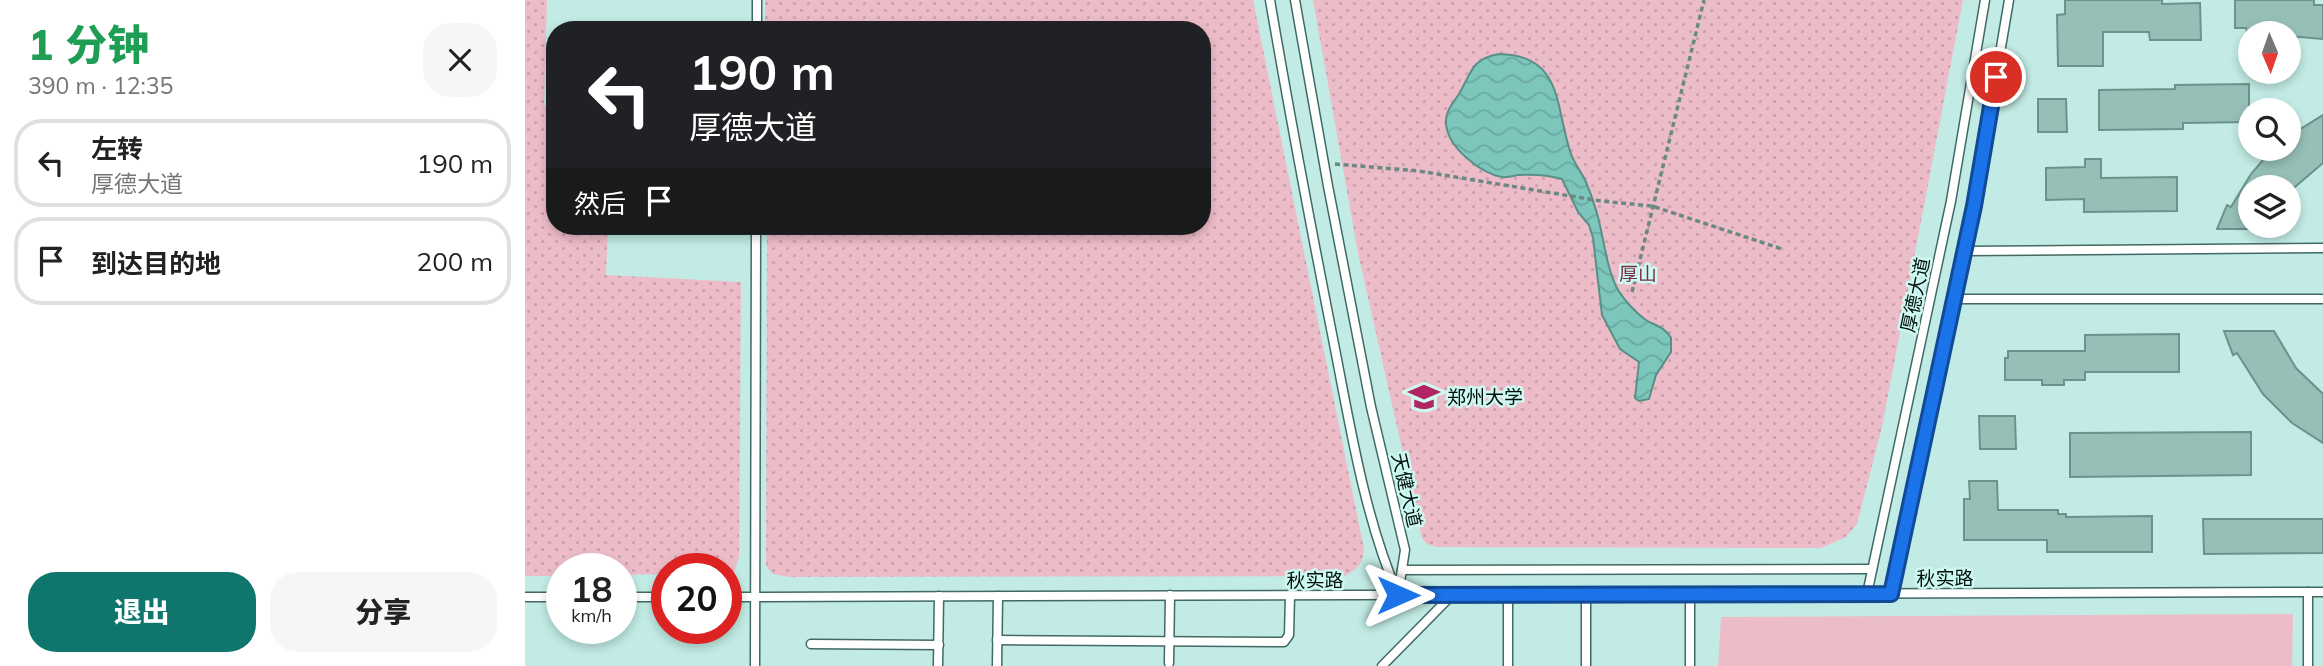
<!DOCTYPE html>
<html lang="zh">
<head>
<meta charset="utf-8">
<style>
  :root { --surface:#fff; --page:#f6f6f6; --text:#222; --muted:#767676; --line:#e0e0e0; --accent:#0f766e }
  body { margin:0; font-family:Mulish,"Noto Sans SC",sans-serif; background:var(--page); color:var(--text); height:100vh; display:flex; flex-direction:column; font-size:26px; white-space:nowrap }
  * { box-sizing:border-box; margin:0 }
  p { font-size:23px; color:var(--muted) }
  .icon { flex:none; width:38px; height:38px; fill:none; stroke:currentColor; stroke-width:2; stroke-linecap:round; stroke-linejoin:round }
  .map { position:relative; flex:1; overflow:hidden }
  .panel { display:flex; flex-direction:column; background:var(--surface); width:525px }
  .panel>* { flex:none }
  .hud { position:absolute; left:21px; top:21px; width:665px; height:214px; border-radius:28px; box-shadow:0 4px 10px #0003; background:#202124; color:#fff; overflow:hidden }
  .needle { width:46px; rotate:178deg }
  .controls { position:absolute; left:1713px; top:21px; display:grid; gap:14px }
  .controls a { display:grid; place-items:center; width:63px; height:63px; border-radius:50%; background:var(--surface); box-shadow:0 4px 10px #0003; font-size:35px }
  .speed { position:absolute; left:21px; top:553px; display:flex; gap:14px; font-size:35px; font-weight:700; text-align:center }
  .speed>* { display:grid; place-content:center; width:91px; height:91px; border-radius:50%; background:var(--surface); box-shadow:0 4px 10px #0003; line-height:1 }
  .speed small { font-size:18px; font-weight:400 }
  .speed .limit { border:10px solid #d22; background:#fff; color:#111 }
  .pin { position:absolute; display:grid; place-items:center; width:60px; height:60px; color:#fff; margin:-30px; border:4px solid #fff; border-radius:50%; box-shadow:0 2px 7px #0007 }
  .me { position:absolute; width:77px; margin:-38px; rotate:90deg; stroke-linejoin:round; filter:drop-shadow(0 0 5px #0008) }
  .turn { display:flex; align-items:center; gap:24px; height:147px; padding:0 28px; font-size:32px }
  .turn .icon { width:91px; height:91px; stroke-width:2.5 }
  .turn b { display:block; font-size:49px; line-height:60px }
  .then { display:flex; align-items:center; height:66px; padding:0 28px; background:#0003; gap:14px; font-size:26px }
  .round { display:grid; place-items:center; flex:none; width:74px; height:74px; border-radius:28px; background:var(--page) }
  .headline { display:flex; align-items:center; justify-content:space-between; height:119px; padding:0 28px }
  h1 { font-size:42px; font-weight:800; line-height:52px; color:#1e9e55 }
  .button { display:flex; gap:14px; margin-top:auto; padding:14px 28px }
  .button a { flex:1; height:80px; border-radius:28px; background:var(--accent); color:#fff; font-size:28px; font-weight:800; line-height:80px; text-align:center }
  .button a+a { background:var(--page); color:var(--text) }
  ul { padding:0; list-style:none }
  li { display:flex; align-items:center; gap:21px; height:88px; margin:0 14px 10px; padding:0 14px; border:4px solid var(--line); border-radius:28px }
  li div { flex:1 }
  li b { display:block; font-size:26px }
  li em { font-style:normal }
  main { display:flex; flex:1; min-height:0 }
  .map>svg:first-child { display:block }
  .grass { fill:url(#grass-dots) }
  .pitch { fill:#edbcc9 }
  .water { fill:url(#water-waves); stroke:#588f87; stroke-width:2 }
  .building { fill:#96bfb8; stroke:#6b938c; stroke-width:2 }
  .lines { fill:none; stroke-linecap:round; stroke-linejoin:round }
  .lane-casing { stroke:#426963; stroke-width:11 }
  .path { stroke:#6b8883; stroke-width:3.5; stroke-dasharray:5 3.5; stroke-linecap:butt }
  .lane { stroke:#fff; stroke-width:8 }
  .route-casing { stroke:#114b97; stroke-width:18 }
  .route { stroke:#1a73e8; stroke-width:12 }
  .labels { text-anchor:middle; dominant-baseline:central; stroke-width:5; stroke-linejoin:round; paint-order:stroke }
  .park-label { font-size:19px; fill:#772f48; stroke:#cef9f1 }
  .street-label { font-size:19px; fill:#020f0d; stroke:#cef9f1 }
  .poi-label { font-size:19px; fill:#020f0d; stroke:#cef9f1; text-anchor:start }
</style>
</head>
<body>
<main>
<section class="panel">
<div class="headline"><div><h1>1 分钟</h1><p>390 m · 12:35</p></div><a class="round"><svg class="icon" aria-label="close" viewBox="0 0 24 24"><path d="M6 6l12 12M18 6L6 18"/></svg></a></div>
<ul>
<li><svg class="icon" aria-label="left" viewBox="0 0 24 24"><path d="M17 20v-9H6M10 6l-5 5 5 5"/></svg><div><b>左转</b><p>厚德大道</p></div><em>190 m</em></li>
<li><svg class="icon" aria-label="arrive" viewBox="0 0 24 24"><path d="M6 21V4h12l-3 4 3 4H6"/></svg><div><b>到达目的地</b></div><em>200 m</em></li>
</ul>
<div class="button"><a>退出</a><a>分享</a></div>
</section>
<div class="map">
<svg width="1798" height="666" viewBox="0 0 1798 666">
  <defs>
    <pattern id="grass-dots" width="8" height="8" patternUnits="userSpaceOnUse" patternTransform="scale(1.75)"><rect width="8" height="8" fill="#edbcc9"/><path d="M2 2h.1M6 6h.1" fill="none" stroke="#caa0ab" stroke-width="1.8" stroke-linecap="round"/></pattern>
    <pattern id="water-waves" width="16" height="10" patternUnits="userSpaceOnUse" patternTransform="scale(1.75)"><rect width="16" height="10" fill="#7dc6bb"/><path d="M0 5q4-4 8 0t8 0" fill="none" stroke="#6aa9a0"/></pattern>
  </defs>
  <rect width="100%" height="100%" fill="#c1ebe4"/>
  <g class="grass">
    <path d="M0 0H22L19 105 30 107V226H83L81 275 216 282 214 557 209 573H201V569H142V574L96 575V569H37V576H0Z"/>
    <path d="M240 0H728L839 549C837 564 833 570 819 576L264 577 248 574 241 566 242 226H677V30H240Z"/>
    <path d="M788 0H1438L1357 427 1332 524 1321 537 1296 548 912 547 902 544 897 538 833 253Z"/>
  </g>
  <path class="pitch" d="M1768 614 1767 666H1193L1196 617Z"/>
  <path class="water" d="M974 54C1038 55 1030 106 1045 151 1048 162 1055 170 1060 180 1064 189 1068 200 1071 210 1079 236 1080 264 1092 288 1098 299 1111 313 1121 320 1131 326 1140 327 1146 338V352L1131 375 1124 399 1114 401 1110 398 1114 362 1095 349 1077 315 1068 238 1064 225 1053 212 1037 179C1023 175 1008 174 993 175 988 176 982 178 977 177 955 173 922 147 921 123 920 112 928 103 934 94 947 72 946 59 974 54Z"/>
  <g class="building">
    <path d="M1540 0H1637V4L1675 3 1676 40H1625L1624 32H1578V66H1533L1532 15 1540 14Z"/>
    <path d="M1710 0H1789V5H1798V39L1764 36V33L1760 32H1722L1721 28H1710Z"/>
    <path d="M1724 84V122L1658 123V129L1574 130V90L1650 89V85Z"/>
    <path d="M1513 99H1541L1542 132H1513Z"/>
    <path d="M1798 115V163L1770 187H1726V229H1692L1702 205 1706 207 1726 174 1744 153 1749 149H1764V136Z"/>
    <path d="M1560 159H1576V178L1652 177V211L1559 212V199L1521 200V168L1560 167Z"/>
    <path d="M1699 331H1749L1771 368 1798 394V443L1767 423 1738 394 1712 353 1708 355Z"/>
    <path d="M1654 334V372H1560V380H1539V385H1517V380H1480V358H1483V351H1560V335Z"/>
    <path d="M1454 416H1490L1491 449H1455Z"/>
    <path d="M1726 432V475L1545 477V433Z"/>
    <path d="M1444 481H1472L1473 510H1533V514H1541V517L1627 516V552H1522V540H1439V499H1445Z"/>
    <path d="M1678 519H1798V553L1679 554Z"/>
  </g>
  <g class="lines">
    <defs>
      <g id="lane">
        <path d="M745 0C765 117 787 233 810 349 826 431 840 518 873 595"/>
        <path d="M770 0 803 186 846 407 880 550 873 595"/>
        <path d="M232 30V0"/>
        <path d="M1440 251 1798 248"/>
        <path d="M1430 299H1798"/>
        <path d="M877 570 1347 569"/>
        <path d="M1783 592V666"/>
        <path d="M1061 594V666"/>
        <path d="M1342 594 1426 201 1460 0"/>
        <path d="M1366 594 1449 206 1484 0"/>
        <path d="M983 595V666"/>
        <path d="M0 597H37"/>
        <path d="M96 597H142"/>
        <path d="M201 597 1798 592"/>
        <path d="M472 640 759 642 764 635 765 595"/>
        <path d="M286 644 414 645"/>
        <path d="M644 663 645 595"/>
        <path d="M413 665 414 596"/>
        <path d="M230 666 231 226"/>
        <path d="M472 666 473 596"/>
        <path d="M857 666 927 595"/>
        <path d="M1165 666V594"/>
      </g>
    </defs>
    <use href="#lane" class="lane-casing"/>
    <g class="path">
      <path d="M810 164 894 171 1076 201 1127 206 1257 249"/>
      <path d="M1107 292 1179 0"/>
    </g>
    <use href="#lane" class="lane"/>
  </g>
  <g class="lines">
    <defs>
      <path id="route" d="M873 595 1366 594 1449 206 1471 77"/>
    </defs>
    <use href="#route" class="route-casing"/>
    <use href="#route" class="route"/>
  </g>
  <defs>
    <symbol id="university-bare" viewBox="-9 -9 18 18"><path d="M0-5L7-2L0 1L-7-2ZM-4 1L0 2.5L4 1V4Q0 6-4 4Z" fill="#b12561" stroke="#cef9f1" stroke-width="2.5" paint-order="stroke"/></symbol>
  </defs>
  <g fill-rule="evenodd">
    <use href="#university-bare" x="877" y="375" width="44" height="44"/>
  </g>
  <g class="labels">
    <g class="park-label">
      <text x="1113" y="274">厚山</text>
    </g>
    <g class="street-label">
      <text transform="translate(1390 295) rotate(-78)">厚德大道</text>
      <text transform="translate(882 490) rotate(77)">天健大道</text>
      <text x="1420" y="578">秋实路</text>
      <text x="790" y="580">秋实路</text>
    </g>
    <g class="poi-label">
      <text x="922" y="397">郑州大学</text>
    </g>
  </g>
</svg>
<div class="controls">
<a><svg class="needle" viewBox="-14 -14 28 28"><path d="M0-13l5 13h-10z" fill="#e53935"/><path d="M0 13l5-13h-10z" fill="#767676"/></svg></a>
<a><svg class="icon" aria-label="search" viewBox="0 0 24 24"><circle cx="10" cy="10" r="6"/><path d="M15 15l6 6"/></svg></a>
<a><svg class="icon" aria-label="layers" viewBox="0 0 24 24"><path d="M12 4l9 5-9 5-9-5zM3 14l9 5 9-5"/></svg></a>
</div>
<div class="speed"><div>18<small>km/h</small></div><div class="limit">20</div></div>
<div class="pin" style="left:1471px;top:77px;background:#d93025"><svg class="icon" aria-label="arrive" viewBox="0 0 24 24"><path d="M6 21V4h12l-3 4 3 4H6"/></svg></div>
<svg class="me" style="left:873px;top:595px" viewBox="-20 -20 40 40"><path d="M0-17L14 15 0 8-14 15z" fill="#1a73e8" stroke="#fff" stroke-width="4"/></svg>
<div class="hud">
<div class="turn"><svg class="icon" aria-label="left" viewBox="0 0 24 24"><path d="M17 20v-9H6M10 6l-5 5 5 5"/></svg><div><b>190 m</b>厚德大道</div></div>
<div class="then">然后<svg class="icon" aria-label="arrive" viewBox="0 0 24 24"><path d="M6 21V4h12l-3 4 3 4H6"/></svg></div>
</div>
</div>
</main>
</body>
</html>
